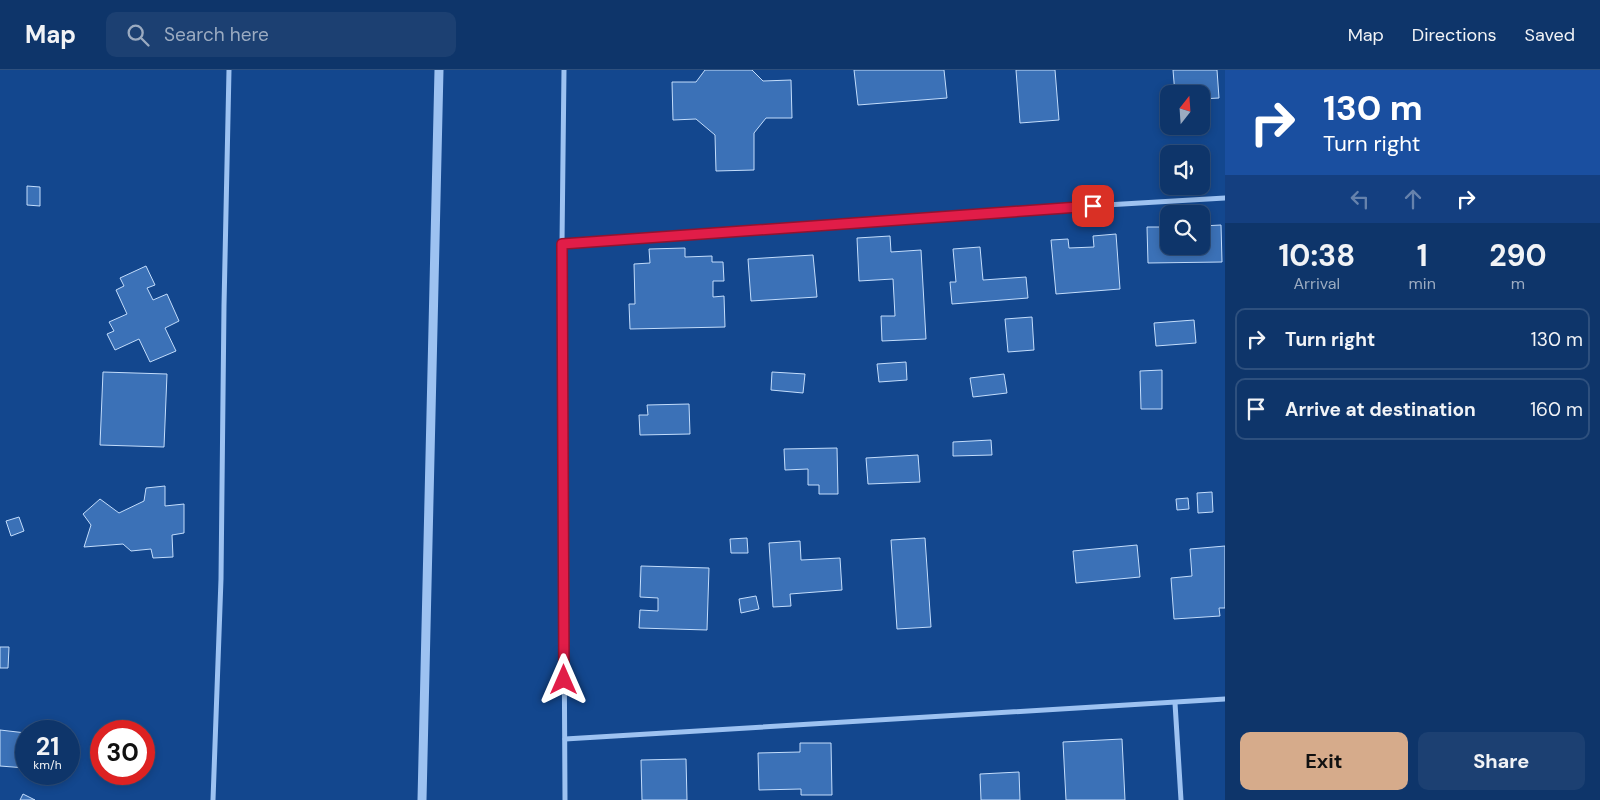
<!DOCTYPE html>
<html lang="en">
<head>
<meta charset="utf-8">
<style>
  :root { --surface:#0e356a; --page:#1c4072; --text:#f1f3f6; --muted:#9babc1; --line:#2e507e; --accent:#d6ab8b }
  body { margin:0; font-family:"DM Sans",sans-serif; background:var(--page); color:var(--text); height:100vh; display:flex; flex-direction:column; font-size:19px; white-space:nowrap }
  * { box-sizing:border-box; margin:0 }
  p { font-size:16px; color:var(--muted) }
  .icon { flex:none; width:28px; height:28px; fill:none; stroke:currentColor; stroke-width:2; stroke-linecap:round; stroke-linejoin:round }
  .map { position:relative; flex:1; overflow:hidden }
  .side { display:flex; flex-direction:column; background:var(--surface); width:375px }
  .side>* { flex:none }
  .hud { background:#1a4fa0; color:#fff; overflow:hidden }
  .needle { width:32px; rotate:17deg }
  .buttons { position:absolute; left:1160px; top:15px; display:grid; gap:10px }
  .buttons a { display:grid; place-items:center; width:50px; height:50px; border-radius:10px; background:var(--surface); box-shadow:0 2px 8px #0003,0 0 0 1px var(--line); font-size:25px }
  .speed { position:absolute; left:15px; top:650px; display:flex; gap:10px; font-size:25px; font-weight:700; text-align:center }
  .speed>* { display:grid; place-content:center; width:65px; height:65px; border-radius:50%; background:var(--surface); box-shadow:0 2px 8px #0003,0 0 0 1px var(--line); line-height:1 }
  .speed small { font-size:12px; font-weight:400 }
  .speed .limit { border:8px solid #d22; background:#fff; color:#111 }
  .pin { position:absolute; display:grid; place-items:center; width:42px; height:42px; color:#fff; margin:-21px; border-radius:10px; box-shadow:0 2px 8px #0006 }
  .me { position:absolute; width:55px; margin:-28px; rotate:0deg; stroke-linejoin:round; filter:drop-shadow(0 0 4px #0008) }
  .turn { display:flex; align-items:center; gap:18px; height:105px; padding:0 15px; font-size:22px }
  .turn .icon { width:65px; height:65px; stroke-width:2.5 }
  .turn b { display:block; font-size:35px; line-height:42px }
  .lanes { display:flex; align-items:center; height:48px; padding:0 15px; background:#0003; justify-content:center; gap:25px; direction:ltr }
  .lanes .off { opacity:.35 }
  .eta { display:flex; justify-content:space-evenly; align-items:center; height:85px; text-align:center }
  .eta b { font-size:30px; font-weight:700; line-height:35px }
  .primary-button { display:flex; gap:10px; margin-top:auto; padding:10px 15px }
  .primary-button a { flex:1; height:58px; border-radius:10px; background:var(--accent); color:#111; font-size:20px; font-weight:700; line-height:58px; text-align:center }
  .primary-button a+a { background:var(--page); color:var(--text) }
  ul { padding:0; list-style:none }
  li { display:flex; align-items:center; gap:15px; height:62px; margin:0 10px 8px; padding:0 5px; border:2px solid var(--line); border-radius:10px }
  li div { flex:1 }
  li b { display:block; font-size:19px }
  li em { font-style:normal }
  header { display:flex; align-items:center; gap:30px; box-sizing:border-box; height:70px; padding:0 25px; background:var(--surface); border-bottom:1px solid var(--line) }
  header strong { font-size:24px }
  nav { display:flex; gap:28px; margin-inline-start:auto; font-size:18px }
  .search { width:350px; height:45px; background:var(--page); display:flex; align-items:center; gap:12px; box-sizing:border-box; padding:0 18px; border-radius:10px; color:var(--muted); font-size:19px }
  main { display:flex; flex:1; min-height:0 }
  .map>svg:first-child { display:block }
  .building { fill:#3b71b7; stroke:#c3ddfc }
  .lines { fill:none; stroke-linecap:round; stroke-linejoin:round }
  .minor { stroke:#9dc2f1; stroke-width:5 }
  .tertiary { stroke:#9dc2f1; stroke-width:9 }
  .route-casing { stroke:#92132f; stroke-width:12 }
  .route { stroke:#e11d48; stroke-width:9 }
</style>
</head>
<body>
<header>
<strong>Map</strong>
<div class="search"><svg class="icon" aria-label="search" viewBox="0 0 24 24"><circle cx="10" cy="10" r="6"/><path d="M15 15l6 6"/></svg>Search here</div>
<nav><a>Map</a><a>Directions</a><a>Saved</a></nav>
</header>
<main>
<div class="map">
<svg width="1225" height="730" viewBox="0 0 1225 730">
  <rect width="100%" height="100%" fill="#13478e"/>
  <g class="building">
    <path d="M705 0H752L763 11 791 10 792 48H766L754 63V100L716 101 715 65 696 49 673 50 672 12H696Z"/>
    <path d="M854 0H944L947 28 858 35Z"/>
    <path d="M1016 0H1055L1059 50 1020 53Z"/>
    <path d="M1173 0H1217L1219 28 1201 29V24H1175Z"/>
    <path d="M27 116 40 117V136L27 135Z"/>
    <path d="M1221 155 1222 192 1148 193 1147 157H1169V176H1201V156Z"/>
    <path d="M1116 164 1120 219 1056 224 1051 170 1068 169 1069 178 1094 177 1093 166Z"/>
    <path d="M890 166 891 182 921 180 926 269 882 271 881 246H895L893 209 859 211 857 168Z"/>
    <path d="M980 177 983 210 1026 207 1028 228 952 234 950 212H956L953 179Z"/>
    <path d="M685 178V187L712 186V192H723L724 211H713V227L724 226 725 257 630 259 629 234H635L634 194 650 193 649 179Z"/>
    <path d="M813 185 817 227 751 231 748 189Z"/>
    <path d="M146 196 155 215 147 218 153 230 167 224 179 251 165 258 176 281 150 292 139 269 115 280 107 264 114 261 109 252 127 244 116 220 124 216 120 208Z"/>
    <path d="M1032 247 1034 280 1008 282 1005 249Z"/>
    <path d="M1194 250 1196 273 1156 276 1154 253Z"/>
    <path d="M906 292 907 310 879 312 877 294Z"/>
    <path d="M1162 300V339H1141L1140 301Z"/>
    <path d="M103 302 167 304 164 377 100 375Z"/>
    <path d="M772 302 805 304 803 323 771 320Z"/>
    <path d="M1004 304 1007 323 973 327 970 308Z"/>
    <path d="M689 334 690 364 640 365 639 345H648L647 335Z"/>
    <path d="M991 370 992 385 953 386V372Z"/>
    <path d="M837 378 838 424H819V415H808V399L785 400 784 379Z"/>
    <path d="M918 385 920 412 868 414 866 388Z"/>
    <path d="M165 416V436L184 434V463L172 465 173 487 153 488 151 479 131 481 123 474 84 477 91 455 83 444 100 429 119 443 144 431 146 418Z"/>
    <path d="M1212 422 1213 442 1198 443 1197 423Z"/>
    <path d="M1188 428 1189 439 1177 440 1176 429Z"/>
    <path d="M19 447 24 461 11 466 6 451Z"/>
    <path d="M747 468 748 483H731L730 469Z"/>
    <path d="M925 468 931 557 897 559 891 470Z"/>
    <path d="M800 471 801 490 840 488 842 520 790 524 791 536 773 537 769 473Z"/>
    <path d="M1137 475 1140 507 1076 513 1073 481Z"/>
    <path d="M1225 476V538H1219L1220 546 1174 549 1171 508 1192 506 1190 479Z"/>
    <path d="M641 496 709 498 707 560 639 558 640 540 658 541V528L640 527Z"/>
    <path d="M756 526 759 539 741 543 739 529Z"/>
    <path d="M0 577H9L8 598H0Z"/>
    <path d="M0 660 26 663V698L0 696Z"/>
    <path d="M1122 669 1125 730H1066L1063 672Z"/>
    <path d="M800 673H831L832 725H801V719L759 720 758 683 800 682Z"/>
    <path d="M686 689 687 730H642L641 690Z"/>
    <path d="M1019 702 1020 730H981L980 704Z"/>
    <path d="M23 724 35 730H20Z"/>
  </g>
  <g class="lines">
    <g class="minor">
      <path d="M564 0 562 173 565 730"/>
      <path d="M562 173 1055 138 1225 128"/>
      <path d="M1175 633 1181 730"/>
      <path d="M565 669 1225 629"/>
      <path d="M213 730 221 509 224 236 229 0"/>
    </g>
    <path class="tertiary" d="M422 730 439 0"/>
  </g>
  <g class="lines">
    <defs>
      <path id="route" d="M564 610 562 174 1093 136"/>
    </defs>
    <use href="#route" class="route-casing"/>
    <use href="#route" class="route"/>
  </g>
</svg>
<div class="buttons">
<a><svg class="needle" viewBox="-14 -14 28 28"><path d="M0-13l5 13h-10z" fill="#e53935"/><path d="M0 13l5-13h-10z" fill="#9babc1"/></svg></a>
<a><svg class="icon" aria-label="sound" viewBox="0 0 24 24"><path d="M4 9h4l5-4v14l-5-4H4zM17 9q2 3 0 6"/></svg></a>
<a><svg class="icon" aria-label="search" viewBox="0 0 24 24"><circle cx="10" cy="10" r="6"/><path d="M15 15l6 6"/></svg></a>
</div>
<div class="speed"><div>21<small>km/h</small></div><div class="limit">30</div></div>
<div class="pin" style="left:1093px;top:136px;background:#d93025"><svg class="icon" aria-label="arrive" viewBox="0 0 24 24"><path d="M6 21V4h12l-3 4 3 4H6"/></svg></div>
<svg class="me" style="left:564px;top:610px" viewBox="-20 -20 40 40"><path d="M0-17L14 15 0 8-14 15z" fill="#e11d48" stroke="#fff" stroke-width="4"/></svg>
</div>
<section class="side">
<div class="hud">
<div class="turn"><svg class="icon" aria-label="right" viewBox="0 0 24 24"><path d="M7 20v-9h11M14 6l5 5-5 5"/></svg><div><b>130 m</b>Turn right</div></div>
<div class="lanes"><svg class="icon off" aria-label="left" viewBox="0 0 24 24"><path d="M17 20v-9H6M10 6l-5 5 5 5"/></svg><svg class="icon off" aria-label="ahead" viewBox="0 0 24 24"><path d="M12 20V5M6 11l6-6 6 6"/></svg><svg class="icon" aria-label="right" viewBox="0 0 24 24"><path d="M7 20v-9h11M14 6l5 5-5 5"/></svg></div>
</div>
<div class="eta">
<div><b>10:38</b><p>Arrival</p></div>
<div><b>1</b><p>min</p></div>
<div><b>290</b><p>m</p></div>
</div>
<ul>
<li><svg class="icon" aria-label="right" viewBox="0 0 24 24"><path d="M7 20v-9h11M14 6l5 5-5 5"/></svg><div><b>Turn right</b></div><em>130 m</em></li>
<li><svg class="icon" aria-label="arrive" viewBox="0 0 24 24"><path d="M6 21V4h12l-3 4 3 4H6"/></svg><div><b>Arrive at destination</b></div><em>160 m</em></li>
</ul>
<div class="primary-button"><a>Exit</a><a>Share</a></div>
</section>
</main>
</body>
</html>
